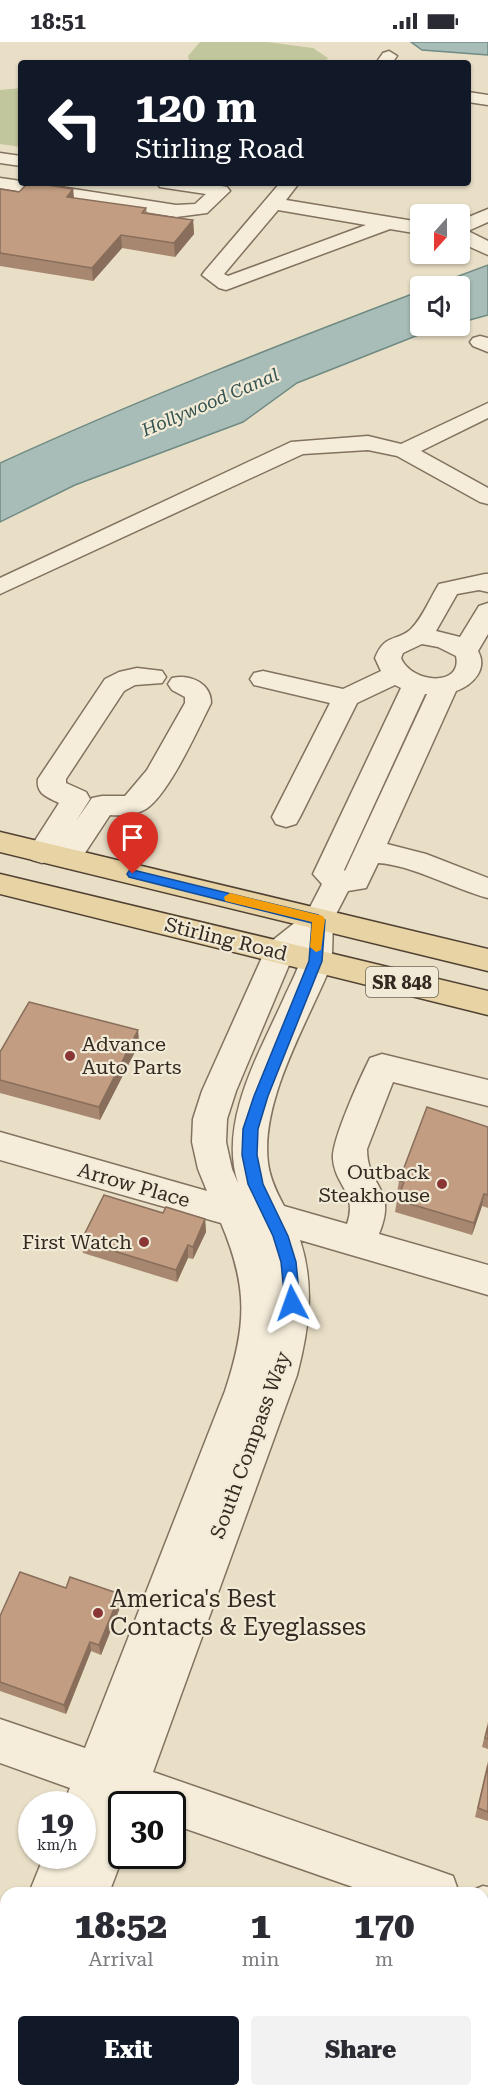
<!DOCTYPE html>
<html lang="en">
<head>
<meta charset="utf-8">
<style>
  :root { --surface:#fff; --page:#f2f2f3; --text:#2b2b33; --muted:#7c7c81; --accent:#111827 }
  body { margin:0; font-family:"Roboto Serif",serif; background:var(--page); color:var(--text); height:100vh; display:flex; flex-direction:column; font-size:22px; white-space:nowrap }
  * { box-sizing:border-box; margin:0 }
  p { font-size:20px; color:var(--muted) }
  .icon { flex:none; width:33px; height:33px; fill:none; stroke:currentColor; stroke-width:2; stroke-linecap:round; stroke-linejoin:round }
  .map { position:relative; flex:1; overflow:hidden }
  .side { position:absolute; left:0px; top:1845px; width:489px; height:210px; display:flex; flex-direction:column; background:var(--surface); border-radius:18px 18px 0 0; box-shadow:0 2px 4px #0004 }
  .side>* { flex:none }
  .hud { position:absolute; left:18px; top:18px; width:453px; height:126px; border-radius:6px; box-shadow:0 2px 4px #0004; background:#111827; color:#fff; overflow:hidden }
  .needle { width:39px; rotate:201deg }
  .tools { position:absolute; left:410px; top:162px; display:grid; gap:12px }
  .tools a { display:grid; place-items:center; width:60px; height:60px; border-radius:6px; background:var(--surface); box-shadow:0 2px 4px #0004; font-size:30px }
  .speed { position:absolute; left:18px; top:1749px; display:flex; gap:12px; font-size:30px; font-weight:700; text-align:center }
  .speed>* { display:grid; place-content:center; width:78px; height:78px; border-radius:50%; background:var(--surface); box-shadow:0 2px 4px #0004; line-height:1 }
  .speed small { font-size:15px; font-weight:400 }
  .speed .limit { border:3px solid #111; border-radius:9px; background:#fff; color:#111 }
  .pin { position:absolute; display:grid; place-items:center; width:51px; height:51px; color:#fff; margin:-62px -26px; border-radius:50% 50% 50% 0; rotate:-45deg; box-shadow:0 0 6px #0007 }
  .pin .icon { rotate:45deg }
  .me { position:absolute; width:66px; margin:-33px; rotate:356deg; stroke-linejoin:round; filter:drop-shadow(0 0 4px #0008) }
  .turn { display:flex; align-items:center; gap:21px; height:126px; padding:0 18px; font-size:27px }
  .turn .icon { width:78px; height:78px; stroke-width:2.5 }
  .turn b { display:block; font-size:42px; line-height:51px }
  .eta { display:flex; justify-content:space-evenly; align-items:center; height:102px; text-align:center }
  .eta b { font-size:36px; font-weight:800; line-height:42px }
  .primary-button { display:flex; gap:12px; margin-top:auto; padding:12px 18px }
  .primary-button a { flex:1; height:69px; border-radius:6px; background:var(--accent); color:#fff; font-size:24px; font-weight:800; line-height:69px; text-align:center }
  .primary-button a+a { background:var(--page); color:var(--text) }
  .status { display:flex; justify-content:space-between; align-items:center; height:42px; padding:0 30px; background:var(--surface); direction:ltr }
  .status svg { height:16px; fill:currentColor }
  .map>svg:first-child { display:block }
  .green { fill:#c1c69c }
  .water { fill:#a8bdb7; stroke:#708b84; stroke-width:1.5 }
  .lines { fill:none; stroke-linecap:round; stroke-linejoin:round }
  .minor-casing { stroke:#82725f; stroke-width:3 }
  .major-casing { stroke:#514132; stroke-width:3 }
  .minor { fill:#f5edda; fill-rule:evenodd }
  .major { fill:#e7d3a4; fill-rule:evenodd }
  .wall { fill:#a78770 }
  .shaded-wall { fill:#886e5b }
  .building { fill:#c29d82; stroke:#886e5b; stroke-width:1.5 }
  .route { fill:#1a73e8; stroke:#114b97; stroke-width:1.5 }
  .slow { fill:#f59e0b }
  .poi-dot { fill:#8a3636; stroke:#f1ead6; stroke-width:2 }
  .labels { text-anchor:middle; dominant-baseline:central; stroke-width:4.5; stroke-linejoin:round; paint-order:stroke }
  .far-water-label { font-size:18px; font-style:italic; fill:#325351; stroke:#f1ead6 }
  .shield { fill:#f1ead6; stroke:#6d6457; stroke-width:1.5 }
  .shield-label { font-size:18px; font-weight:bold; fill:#352a21 }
  .street-label { font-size:20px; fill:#352a21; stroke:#f1ead6 }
  .poi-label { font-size:20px; fill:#352a21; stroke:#f1ead6; text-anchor:end }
  .near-poi-label { font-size:24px; fill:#352a21; stroke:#f1ead6; text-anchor:start }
</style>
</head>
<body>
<div class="status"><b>18:51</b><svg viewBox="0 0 49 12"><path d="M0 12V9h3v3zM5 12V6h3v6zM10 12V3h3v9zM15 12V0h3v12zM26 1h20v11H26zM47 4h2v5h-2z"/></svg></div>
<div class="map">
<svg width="488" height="2055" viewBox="0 0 488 2055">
  <rect width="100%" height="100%" fill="#e9dfc7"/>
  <g class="green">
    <path d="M200 0H267L313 6 328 16 324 21H190L188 14Z"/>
    <path d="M21 46V105L0 102V48Z"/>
  </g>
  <g class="water">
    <path d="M411 0H488V13L422 8Z"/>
    <path d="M488 223V273L459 281V244H432Z"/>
    <path d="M420 249V284H449L431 288 297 341 243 380 75 443 0 480V421C138 358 278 303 420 249Z"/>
  </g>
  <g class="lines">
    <defs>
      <g id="minor">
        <path d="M389 9 397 14 392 21H376L383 11Z"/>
        <path d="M468 50 488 53V63L468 60Z"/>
        <path d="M0 111 21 114V124L0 121Z"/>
        <path d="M0 136 21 139V141H35L176 163 195 162 206 152 166 146 160 145 157 141H204L227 145 230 149 207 171 176 175 0 146Z"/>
        <path d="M280 141H299L286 158 420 180V192L390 187 226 248 219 246 202 233 205 229ZM278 168 366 183 228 234 224 232Z"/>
        <path d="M488 167V180L468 189 488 199V213L459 200V179Z"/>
        <path d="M480 294 488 296V310L473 304 470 300 473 296Z"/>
        <path d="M488 361V376L421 409 488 446V462L480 460 397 414 368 408 303 412 0 552V536L291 400 368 394 401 402Z"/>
        <path d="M485 532H488V550L479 548 457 552 436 589 460 595 479 564 488 561V592L478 609C488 627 473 643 456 649L387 802 426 812 488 836V856C454 847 412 823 378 821L366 846 348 849 333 878 332 913 329 928C306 983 260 1060 268 1121 270 1137 277 1151 284 1164L347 1182C358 1151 335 1144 333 1117 331 1099 361 1034 370 1016L382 1012 488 1038V1064L393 1040 367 1107C367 1146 398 1145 379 1192L488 1223V1253L300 1198C315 1244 309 1287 297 1333L153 1730 436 1828 453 1834 459 1851H370L172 1782V1762H122L123 1814 109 1851H29L44 1814H82L84 1794H82V1762H63L70 1746 0 1721V1677L85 1706 225 1349C247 1283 248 1245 221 1181L0 1118V1090L207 1149 198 1127 192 1100 193 1077 202 1049 268 902 307 871 322 842 313 832 401 646 395 643 357 661 300 775 296 782 286 785 276 782 272 775 330 661 254 643 250 637 254 631 263 629 343 647 381 629 375 616C385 591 397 600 411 587 423 575 430 556 439 542ZM422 602 438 605 456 614C463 645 412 642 401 616L403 611ZM425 652H427L345 829 344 828ZM302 908C300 926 291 940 284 956 260 1010 218 1080 238 1141L232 1127 226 1100 227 1077 236 1049 292 916Z"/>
        <path d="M137 626 162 629 166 635 162 641 135 643 124 649 66 737V741L86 750 90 757 76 779 92 756 102 754H125L147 728 185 661V655L172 648 168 642 172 636C190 632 211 641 211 661 198 687 169 752 146 767 136 773 121 774 110 773L77 823 67 826 57 823 53 817 42 821 32 818 27 811 59 761C47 755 36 752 38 737L105 637 119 630Z"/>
        <path d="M483 1844 488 1845V1893L483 1890V1851H466Z"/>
        <path d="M6 1945V2006L0 2008V1947Z"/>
        <path d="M6 2026V2049H37L35 2055H0V2029Z"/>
      </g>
      <g id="major">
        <path d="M0 790 488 907V929L0 810Z"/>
        <path d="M0 832 488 949V973L0 852Z"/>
      </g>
    </defs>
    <use href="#minor" class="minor-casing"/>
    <use href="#major" class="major-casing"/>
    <use href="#minor" class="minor"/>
    <use href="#major" class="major"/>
  </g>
  <g class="wall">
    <path d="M0 147 19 150 73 147 74 156 146 166 147 171 193 178 194 192 175 215 122 206 93 239 0 224Z"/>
    <path d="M138 988 139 1002 100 1078 0 1051V1010Z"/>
    <path d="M488 1085V1166L482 1164 472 1193 395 1170 397 1158 399 1152 397 1151 399 1139Z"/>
    <path d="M163 1171 205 1177 206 1190 193 1217 188 1216 177 1240 83 1211 81 1199Z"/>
    <path d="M66 1546 120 1552 121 1563 101 1613 91 1609 66 1672 0 1649V1574Z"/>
    <path d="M488 1680V1707L482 1705Z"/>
    <path d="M488 1719V1779L475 1775Z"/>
  </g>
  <g class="shaded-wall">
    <path d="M73 147 74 161 67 155Z"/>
    <path d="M193 178 194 192 175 215 174 201Z"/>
    <path d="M121 193 122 206 93 239 92 226Z"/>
    <path d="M138 988 139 1002 100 1078 99 1065Z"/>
    <path d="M484 1152 482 1164 472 1193 474 1181Z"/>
    <path d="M205 1177 206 1190 193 1217V1205Z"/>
    <path d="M188 1203V1216L177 1240 176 1228Z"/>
    <path d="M120 1552 121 1563 101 1613 99 1603Z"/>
    <path d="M90 1600 91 1609 66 1672 64 1663Z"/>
  </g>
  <g class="building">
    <path d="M28 141H35L73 147 67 155 146 166 142 171 193 178 174 201 121 193 92 226 0 211V147L19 150Z"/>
    <path d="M29 960 138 988 99 1065 0 1038V1010Z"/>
    <path d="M427 1065 488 1085V1153L484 1152 474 1181 397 1158 404 1140 399 1139Z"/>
    <path d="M104 1153 163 1171 166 1165 205 1177 193 1205 188 1203 176 1228 81 1199Z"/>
    <path d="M20 1530 66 1546 70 1535 120 1552 99 1603 90 1600 64 1663 0 1640V1574Z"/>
    <path d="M488 1684V1697L485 1696Z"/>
    <path d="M488 1723V1770L478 1766Z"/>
    <path d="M158 2049H461L477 2055H156Z"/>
  </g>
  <path class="route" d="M133 828 318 873 325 878 322 919 268 1054 258 1087 257 1113 263 1142 288 1194 296 1220 300 1261 298 1266 292 1268 287 1266 285 1261 281 1220 273 1194 248 1142 242 1113 243 1087 254 1054 309 919 312 881 129 835 127 832 129 829Z"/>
  <path class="slow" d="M230 851 323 874 325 878 321 908 316 910 310 905 312 880 225 859 224 855Z"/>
  <g class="poi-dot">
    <circle cx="70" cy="1014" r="6"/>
    <circle cx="442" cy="1142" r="6"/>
    <circle cx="144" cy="1200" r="6"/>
    <circle cx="98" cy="1571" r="6"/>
  </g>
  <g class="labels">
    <g class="far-water-label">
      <text transform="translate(210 360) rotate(-23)">Hollywood Canal</text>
    </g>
    <rect class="shield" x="366" y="925" width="72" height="30" rx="4.5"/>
    <g class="shield-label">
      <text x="402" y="940">SR 848</text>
    </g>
    <g class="street-label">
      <text transform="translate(226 897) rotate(14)">Stirling Road</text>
      <text transform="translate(134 1143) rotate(16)">Arrow Place</text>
      <text transform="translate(250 1403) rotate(-70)">South Compass Way</text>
    </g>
    <g class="poi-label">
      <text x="82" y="1002" text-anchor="start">Advance<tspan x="82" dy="23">Auto Parts</tspan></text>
      <text x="430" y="1130">Outback<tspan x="430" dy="23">Steakhouse</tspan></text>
      <text x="132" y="1200">First Watch</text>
    </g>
    <g class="near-poi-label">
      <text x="110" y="1557">America's Best<tspan x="110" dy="28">Contacts &amp; Eyeglasses</tspan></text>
    </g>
  </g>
</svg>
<div class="tools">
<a><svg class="needle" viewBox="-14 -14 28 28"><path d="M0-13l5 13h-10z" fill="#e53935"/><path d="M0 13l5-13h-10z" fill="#7c7c81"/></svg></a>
<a><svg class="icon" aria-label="sound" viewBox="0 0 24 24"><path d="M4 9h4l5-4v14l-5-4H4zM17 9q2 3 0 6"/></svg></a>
</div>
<div class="speed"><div>19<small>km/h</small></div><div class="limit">30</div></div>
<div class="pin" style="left:133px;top:832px;background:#d93025"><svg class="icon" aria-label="arrive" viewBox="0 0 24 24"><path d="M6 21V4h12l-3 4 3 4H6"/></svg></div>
<svg class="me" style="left:292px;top:1261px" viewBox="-20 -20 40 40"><path d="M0-17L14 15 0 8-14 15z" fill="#1a73e8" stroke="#fff" stroke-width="4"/></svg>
<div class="hud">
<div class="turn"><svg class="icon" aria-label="left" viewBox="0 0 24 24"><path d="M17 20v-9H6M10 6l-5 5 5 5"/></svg><div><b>120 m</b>Stirling Road</div></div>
</div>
<section class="side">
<div class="eta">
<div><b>18:52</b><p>Arrival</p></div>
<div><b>1</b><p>min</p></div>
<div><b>170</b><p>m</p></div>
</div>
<div class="primary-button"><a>Exit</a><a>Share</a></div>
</section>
</div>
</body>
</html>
